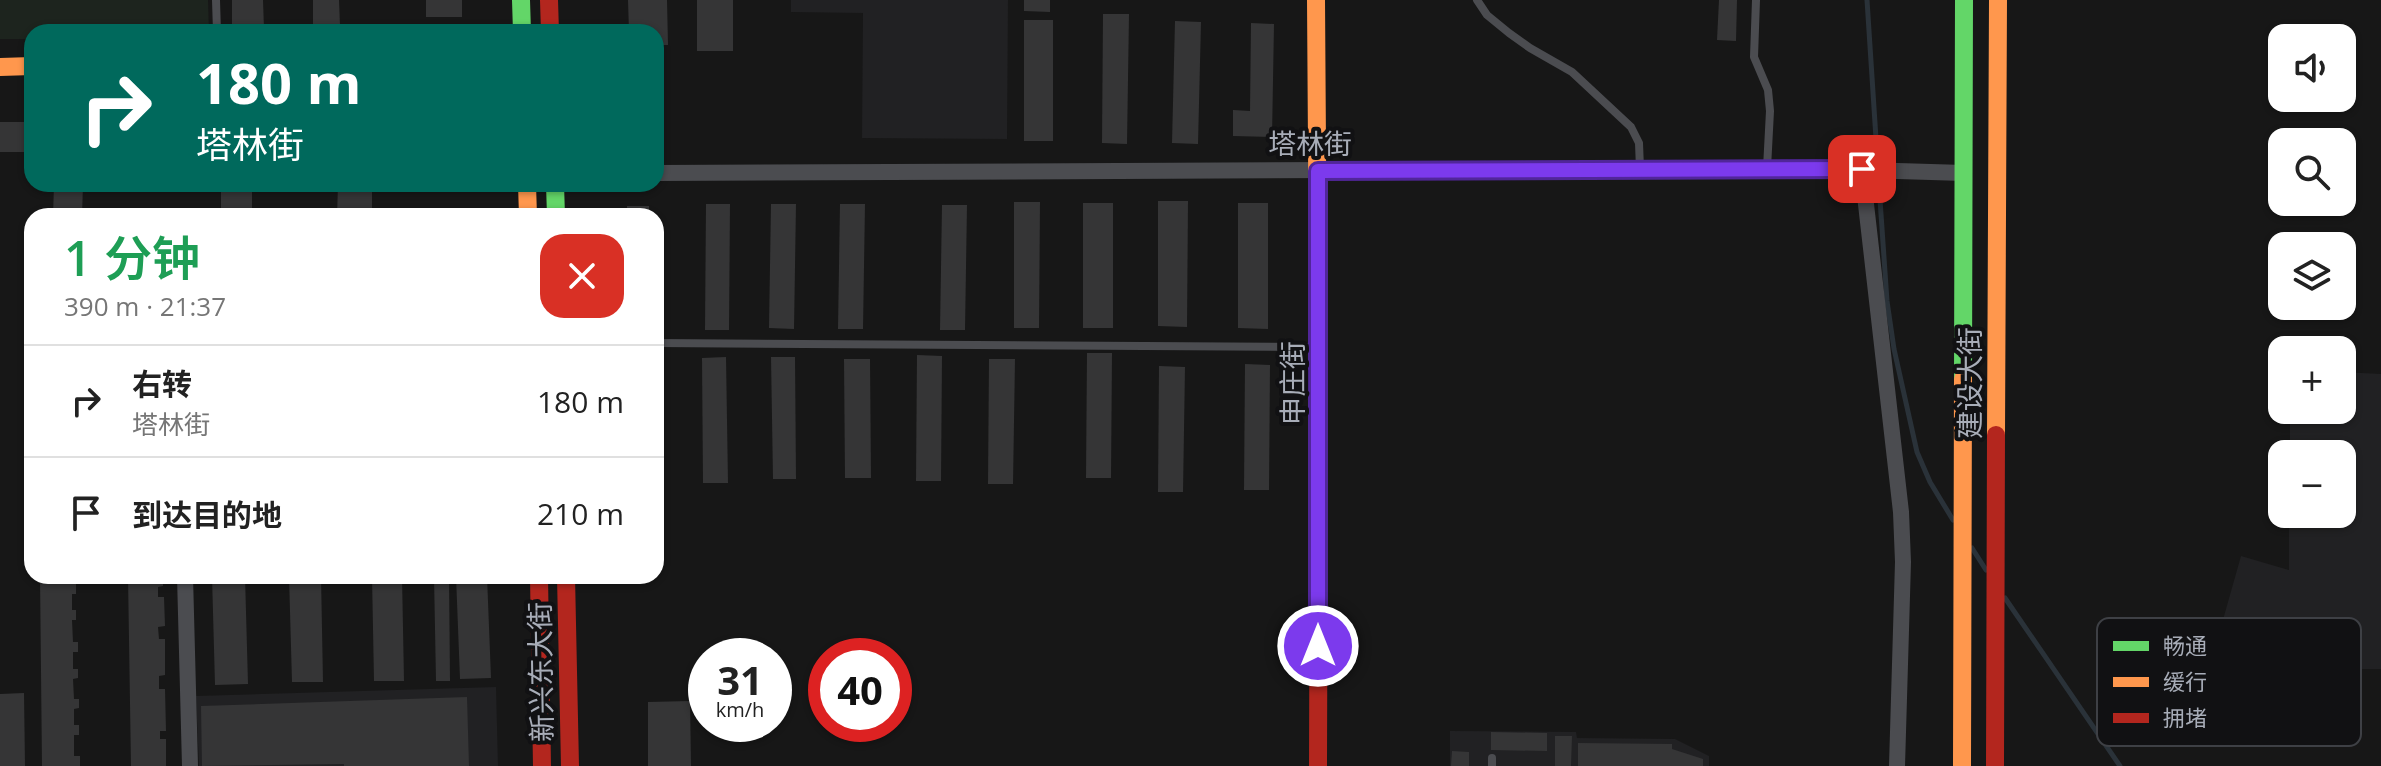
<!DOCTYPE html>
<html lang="zh">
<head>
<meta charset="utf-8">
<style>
  :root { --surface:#fff; --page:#f6f6f6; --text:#222; --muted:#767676; --line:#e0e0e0 }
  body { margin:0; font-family:"Open Sans","Noto Sans SC",sans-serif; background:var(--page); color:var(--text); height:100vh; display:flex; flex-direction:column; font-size:30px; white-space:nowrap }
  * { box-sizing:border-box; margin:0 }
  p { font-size:26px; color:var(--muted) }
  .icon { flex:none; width:44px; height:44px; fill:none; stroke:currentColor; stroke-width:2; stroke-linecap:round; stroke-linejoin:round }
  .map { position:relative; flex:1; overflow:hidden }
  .sheet { position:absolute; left:24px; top:208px; width:640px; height:376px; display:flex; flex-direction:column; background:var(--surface); border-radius:24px; box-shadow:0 2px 6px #0004 }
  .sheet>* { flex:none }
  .guide { position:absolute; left:24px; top:24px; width:640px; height:168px; border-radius:24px; box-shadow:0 2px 6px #0004; background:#00695c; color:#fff; overflow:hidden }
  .fabs { position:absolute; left:2268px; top:24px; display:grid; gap:16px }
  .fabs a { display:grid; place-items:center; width:88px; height:88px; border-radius:16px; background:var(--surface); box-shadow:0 2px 6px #0004; font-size:40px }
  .speed { position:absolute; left:688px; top:638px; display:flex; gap:16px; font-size:40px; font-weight:700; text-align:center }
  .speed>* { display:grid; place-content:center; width:104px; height:104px; border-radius:50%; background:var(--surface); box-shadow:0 2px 6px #0004; line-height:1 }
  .speed small { font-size:20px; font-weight:400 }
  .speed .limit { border:12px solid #d22; background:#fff; color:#111 }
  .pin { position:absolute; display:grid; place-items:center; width:68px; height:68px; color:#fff; margin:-34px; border-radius:16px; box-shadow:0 4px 12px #0006 }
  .me { position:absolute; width:88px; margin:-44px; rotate:0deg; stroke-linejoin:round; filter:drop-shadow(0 0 6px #0008) }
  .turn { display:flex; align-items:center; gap:28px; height:168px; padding:0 40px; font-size:36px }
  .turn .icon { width:104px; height:104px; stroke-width:2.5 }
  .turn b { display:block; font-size:56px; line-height:68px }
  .round { display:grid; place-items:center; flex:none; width:84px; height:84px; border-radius:24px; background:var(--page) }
  .overview { display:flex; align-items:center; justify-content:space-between; height:136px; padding:0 40px }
  h1 { font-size:48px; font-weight:600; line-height:60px; color:#1e9e55 }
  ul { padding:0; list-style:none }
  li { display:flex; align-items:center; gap:24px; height:112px; padding:0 40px; border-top:2px solid var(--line) }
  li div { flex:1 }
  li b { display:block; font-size:30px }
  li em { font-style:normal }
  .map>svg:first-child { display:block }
  .built { fill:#212123 }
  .green { fill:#1d241e }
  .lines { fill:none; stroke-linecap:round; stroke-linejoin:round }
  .stream { stroke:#2a3239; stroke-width:5 }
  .building { fill:#353536 }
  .lane { stroke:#4b4c50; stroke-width:8 }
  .street { stroke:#4b4c50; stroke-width:16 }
  .fast { stroke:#63d668; stroke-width:18 }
  .slow { stroke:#ff974d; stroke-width:18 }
  .jam { stroke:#b3261e; stroke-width:18 }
  .route-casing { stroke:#51269a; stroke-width:20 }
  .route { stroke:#7c3aed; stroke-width:14 }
  .labels { text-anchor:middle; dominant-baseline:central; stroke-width:8; stroke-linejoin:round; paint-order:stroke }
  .street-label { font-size:28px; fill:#a8adb8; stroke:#111113 }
  .key { fill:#111113; stroke:#3e4045; stroke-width:2 }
  .key-label { font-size:22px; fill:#a8adb8 }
</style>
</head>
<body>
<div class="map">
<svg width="2381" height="766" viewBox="0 0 2381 766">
  <rect width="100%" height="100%" fill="#171717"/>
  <g class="built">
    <path d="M791 0H1008L1007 139 862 138 863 13 791 12Z"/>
    <path d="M2342 372 2381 374V669H2302L2215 648 2241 556 2289 570V514H2342V454H2290V410H2342Z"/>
    <path d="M496 687 498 766H199L196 696Z"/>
    <path d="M1450 731 1576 732 1577 738 1675 739 1709 756V766H1450Z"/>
  </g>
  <path class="green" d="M0 0H208L209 32H32V39H0Z"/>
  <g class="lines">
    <g class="stream">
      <path d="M1867 0 1877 154"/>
      <path d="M1879 185 1887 301 1894 349 1917 452 1930 482 1953 520"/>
      <path d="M1972 548 1986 570"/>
      <path d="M2005 598 2120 766"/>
    </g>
  </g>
  <g class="building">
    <path d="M232 0H263L264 29 232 30Z"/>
    <path d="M313 0H339L340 26 313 27Z"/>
    <rect x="426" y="0" width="36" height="17"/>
    <path d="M628 0H667L668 45H656V32H629Z"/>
    <rect x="697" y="0" width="36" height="51"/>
    <path d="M1024 0H1050V12L1024 11Z"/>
    <path d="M1719 0H1737L1736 41 1717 40Z"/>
    <path d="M1103 14H1129L1127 144 1102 143Z"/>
    <rect x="1024" y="20" width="29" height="121"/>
    <path d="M1175 21 1201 22 1198 144 1172 143Z"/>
    <path d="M1251 23 1274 24 1272 137 1233 136V110L1250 111Z"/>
    <rect x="0" y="122" width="32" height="30"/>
    <path d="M54 184H83L82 216H53Z"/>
    <rect x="221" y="184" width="31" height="32"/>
    <path d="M338 184H372V216H337Z"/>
    <path d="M1158 201H1188L1187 327 1158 326Z"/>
    <path d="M1014 202H1040L1039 328H1014Z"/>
    <rect x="1083" y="203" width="30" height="125"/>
    <path d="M1238 203H1268V329L1238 328Z"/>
    <path d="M706 204H730L729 330H705Z"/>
    <path d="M771 204H796L794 329 769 328Z"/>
    <path d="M840 204H865L863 329H838Z"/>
    <path d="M942 205H967L965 330H940Z"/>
    <rect x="627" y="206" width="22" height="10"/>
    <path d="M1087 353H1112L1111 478H1086Z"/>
    <path d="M917 355 942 356 941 481H916Z"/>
    <path d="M726 357 728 483H703L702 358Z"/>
    <path d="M771 357H795L796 479H773Z"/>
    <path d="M844 359H870L871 478H845Z"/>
    <path d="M989 359H1015L1013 484H988Z"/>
    <path d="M1245 364 1270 365 1269 490H1244Z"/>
    <path d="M1159 366 1185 367 1183 492H1158Z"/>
    <path d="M40 576H72V584H76V594H72V610H76V620H72L73 642H78V652H73V669H78V678L73 679 74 699H79V708L74 709V725H79V735H74V756H80V766H42Z"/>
    <path d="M128 576H163V586L158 587V597H164L165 626 158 627 159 639H165V675L159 676V689H165L166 731H160V739H166V766H131Z"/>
    <path d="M212 576H245L248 684 215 685Z"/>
    <path d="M289 576H321L323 682H292Z"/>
    <path d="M372 576H402L404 681H374Z"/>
    <path d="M434 576H449L450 681H436Z"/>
    <path d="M456 576H487L491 678 460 679Z"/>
    <path d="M24 693 25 766H0V694Z"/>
    <path d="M467 697 469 766H344V764L202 766 201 706Z"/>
    <path d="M690 701 691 766H648V702Z"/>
    <path d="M1491 732 1547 733V751L1491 750Z"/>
    <path d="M1555 736H1572L1571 766H1555Z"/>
    <path d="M1578 743 1672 744V749L1703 759V766H1578Z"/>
    <path d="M1452 751 1469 752V766H1451Z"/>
  </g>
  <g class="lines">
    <g class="lane">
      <path d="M216 0 217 32"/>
      <path d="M1477 0 1487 15 1509 33 1530 48 1572 72 1631 127 1639 143 1640 169"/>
      <path d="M1756 0 1754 57 1768 90 1770 111 1767 168"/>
      <path d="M656 343 1315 347"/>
      <path d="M1492 766V758"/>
    </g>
    <g class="street">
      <path d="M1862 169 1901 512 1903 562 1897 766"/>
      <path d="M656 173 1798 168 1964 173"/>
      <path d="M185 576 190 766"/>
    </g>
    <g class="fast">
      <path d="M521 0 522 32"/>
      <path d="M555 184 556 216"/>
      <path d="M1963 379 1964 0"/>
    </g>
    <g class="slow">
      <path d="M1316 0 1319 439"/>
      <path d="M0 67 32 66"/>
      <path d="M527 184 528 216"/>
      <path d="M1996 435 1998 0"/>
      <path d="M1962 766 1963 379"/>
    </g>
    <g class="jam">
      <path d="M549 0 550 32"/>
      <path d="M539 576 542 766"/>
      <path d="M566 576 570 766"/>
      <path d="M1318 766 1319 439"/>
      <path d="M1995 766 1996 435"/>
    </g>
  </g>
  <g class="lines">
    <defs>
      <path id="route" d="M1318 646V171L1862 169"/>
    </defs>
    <use href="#route" class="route-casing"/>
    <use href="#route" class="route"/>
  </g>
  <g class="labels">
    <g class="street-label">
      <text x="1310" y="143">塔林街</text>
      <text transform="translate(1292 383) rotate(-90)">申庄街</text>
      <text transform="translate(1969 383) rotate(-90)">建设大街</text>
      <text transform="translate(540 672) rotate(-91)">新兴东大街</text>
    </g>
  </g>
  <rect x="2097" y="618" width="264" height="128" rx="12" class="key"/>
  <rect x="2113" y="641" width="36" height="10" fill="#63d668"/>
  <rect x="2113" y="677" width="36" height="10" fill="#ff974d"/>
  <rect x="2113" y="713" width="36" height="10" fill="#b3261e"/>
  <g class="key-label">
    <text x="2163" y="654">畅通</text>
    <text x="2163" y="690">缓行</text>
    <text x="2163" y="726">拥堵</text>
  </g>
</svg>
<div class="fabs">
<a><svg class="icon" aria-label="sound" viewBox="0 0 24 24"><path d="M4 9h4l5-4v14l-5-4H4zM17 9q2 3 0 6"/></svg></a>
<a><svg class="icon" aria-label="search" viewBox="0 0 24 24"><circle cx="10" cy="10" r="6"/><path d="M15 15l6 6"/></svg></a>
<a><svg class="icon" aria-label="layers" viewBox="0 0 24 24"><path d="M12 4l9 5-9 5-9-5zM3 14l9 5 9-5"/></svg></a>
<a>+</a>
<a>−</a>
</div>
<div class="speed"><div>31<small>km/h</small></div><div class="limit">40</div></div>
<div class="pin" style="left:1862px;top:169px;background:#d93025"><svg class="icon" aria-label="arrive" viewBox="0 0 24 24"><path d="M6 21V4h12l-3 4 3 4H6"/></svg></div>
<svg class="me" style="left:1318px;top:646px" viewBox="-20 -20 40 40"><circle r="17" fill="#7c3aed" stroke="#fff" stroke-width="3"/><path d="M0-11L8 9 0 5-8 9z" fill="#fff"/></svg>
<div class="guide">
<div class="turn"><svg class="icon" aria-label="right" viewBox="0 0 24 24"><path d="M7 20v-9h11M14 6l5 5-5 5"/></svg><div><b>180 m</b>塔林街</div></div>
</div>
<section class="sheet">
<div class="overview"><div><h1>1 分钟</h1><p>390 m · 21:37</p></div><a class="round" style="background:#d93025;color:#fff"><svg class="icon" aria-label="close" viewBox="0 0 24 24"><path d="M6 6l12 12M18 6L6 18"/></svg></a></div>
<ul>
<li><svg class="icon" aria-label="right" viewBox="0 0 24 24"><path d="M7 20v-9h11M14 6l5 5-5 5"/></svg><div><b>右转</b><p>塔林街</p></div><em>180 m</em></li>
<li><svg class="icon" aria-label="arrive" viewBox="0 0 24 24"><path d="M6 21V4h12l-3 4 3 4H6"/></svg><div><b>到达目的地</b></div><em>210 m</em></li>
</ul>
</section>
</div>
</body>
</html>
